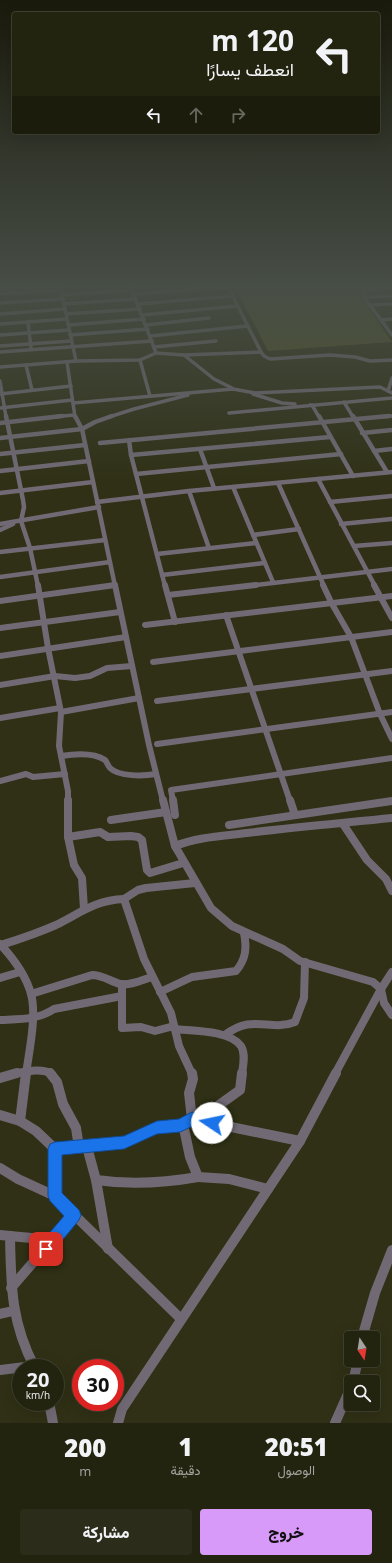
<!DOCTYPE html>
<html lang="ar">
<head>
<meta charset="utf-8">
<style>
  :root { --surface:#232410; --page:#2b2c19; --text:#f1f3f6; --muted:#a3a49f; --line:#404130; --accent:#d89af8 }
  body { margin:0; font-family:"Open Sans",Vazirmatn,sans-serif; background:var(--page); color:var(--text); direction:rtl; height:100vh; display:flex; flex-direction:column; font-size:15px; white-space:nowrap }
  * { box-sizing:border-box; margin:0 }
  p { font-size:13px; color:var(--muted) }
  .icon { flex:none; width:22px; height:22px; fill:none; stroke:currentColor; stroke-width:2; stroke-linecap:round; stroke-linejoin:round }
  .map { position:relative; height:1423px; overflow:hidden; direction:ltr }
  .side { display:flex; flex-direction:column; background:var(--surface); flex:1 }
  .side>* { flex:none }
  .banner { position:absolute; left:12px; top:12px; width:368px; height:122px; border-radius:4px; box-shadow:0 4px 16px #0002,0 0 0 1px var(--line); direction:rtl; background:#232410; color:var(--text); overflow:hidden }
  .needle { width:26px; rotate:168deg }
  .fabs { position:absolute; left:344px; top:1331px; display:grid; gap:8px }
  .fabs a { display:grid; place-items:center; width:36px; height:36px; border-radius:4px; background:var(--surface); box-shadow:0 4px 16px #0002,0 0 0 1px var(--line); font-size:20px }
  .speed { position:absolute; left:12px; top:1359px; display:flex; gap:8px; font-size:20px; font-weight:700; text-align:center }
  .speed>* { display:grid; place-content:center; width:52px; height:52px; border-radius:50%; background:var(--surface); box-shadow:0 4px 16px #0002,0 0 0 1px var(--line); line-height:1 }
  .speed small { font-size:10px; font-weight:400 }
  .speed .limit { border:6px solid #d22; background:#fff; color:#111 }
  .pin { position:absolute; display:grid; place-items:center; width:34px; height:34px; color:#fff; margin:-17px; border-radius:8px; box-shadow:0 2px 6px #0006 }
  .me { position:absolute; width:44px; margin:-22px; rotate:281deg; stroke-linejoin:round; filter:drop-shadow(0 0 3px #0008) }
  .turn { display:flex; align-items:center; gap:14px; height:84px; padding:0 20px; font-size:18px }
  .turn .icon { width:52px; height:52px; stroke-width:2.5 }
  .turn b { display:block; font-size:28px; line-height:34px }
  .lanes { display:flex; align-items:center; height:38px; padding:0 20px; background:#0003; justify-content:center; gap:20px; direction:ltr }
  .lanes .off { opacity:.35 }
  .eta { display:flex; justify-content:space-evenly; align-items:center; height:68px; text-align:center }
  .eta b { font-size:24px; font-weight:800; line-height:28px }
  .action { display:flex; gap:8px; margin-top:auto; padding:8px 20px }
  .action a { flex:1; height:46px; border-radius:4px; background:var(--accent); color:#111; font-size:16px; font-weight:800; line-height:46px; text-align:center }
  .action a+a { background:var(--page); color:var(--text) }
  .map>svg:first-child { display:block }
  .green { fill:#525427 }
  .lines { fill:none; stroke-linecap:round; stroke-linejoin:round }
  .minor-far4 { stroke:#716a75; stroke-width:3.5 }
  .minor-far3 { stroke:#716a75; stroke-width:4.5 }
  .minor-far2 { stroke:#716a75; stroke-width:6 }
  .minor-far1 { stroke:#716a75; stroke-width:8 }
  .minor { stroke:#716a75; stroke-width:10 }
  .route { fill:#1a73e8; stroke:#114b97 }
</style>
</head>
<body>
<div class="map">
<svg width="392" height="1423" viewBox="0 0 392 1423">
  <rect width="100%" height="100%" fill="#2f3015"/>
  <path class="green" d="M272 285H362L364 289 362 297 392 342 268 351 235 287Z"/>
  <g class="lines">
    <g class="minor-far4">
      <path d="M60 285 76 361"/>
      <path d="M227 285 261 352"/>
      <path d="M364 285 366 290 364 297 392 335"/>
      <path d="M0 289 62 285"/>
      <path d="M366 290 392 288"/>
      <path d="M0 294 61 290"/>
      <path d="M134 294 254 285"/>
      <path d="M62 295 132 290"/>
      <path d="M364 297 392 296"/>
      <path d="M0 303 63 299"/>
      <path d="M64 304 136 299"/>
      <path d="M138 304 232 296"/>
      <path d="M369 305 392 304"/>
      <path d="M0 314 65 309"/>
      <path d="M66 314 140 309"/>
      <path d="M142 315 237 306"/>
      <path d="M381 320 392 319"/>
      <path d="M28 322 31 348"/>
      <path d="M0 324 67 319"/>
      <path d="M68 325 144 319"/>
      <path d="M146 325 209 318"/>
      <path d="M0 335 69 330"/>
      <path d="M70 335 148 329"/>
      <path d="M150 336 247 326"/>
      <path d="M0 346 71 341"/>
      <path d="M154 347 216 341"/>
      <path d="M0 352 152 341"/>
      <path d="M156 353 184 355 261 352 264 356 270 359 330 355 355 357 370 361 392 360"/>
      <path d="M184 355 214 379 232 388"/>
      <path d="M140 360 150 396"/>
      <path d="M67 362 75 417"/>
      <path d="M26 365 32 390"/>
      <path d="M0 367 76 361 140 360 156 353 130 285"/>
      <path d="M0 381 6 417"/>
      <path d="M388 391 392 378"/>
      <path d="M0 394 71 386"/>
      <path d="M253 394 282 403 295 404"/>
      <path d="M344 402 353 417"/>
      <path d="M73 403 233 389 255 393 380 387 392 393"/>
      <path d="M310 405H312L319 417"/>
      <path d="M0 408 72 400"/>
      <path d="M229 413 392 398"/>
      <path d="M53 417 74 415"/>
      <path d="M109 417 134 409 188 395"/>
      <path d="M378 417 392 416"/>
    </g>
    <g class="minor-far3">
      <path d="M6 416 23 500 24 507 21 521 30 548 38 586"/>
      <path d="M75 416 82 429 115 586"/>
      <path d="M319 416 353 476"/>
      <path d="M353 416 387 472"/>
      <path d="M0 423 62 416"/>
      <path d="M362 433 392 430"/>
      <path d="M0 438 82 429 95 422 112 416"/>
      <path d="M129 440 131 455 165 586"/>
      <path d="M100 443 389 416"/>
      <path d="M200 449 214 488"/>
      <path d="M374 451 392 449"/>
      <path d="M0 454 85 445"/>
      <path d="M131 455 330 437"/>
      <path d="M0 471 89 461"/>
      <path d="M136 474 341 454"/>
      <path d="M318 479 375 586"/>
      <path d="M278 483 324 586"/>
      <path d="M233 487 273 582"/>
      <path d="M189 491 209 548"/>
      <path d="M0 493 93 482"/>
      <path d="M97 502 189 491 392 472"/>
      <path d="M330 502 392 496"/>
      <path d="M0 524 99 507"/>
      <path d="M341 524 392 519"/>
      <path d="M0 530 13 524"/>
      <path d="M253 535 299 529"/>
      <path d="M354 546 392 543"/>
      <path d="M0 552 105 540"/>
      <path d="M157 554 256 543"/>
      <path d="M162 575 264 563"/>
      <path d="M0 577 110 562"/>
      <path d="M109 586 115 585"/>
      <path d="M247 586 392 569"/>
    </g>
    <g class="minor-far2">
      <path d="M38 585 48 648 61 712 59 746 68 791V801"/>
      <path d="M115 585 149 745 163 801"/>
      <path d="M165 585 175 622"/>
      <path d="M323 585 332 604 351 637 380 714 392 739"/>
      <path d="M374 585 392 618"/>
      <path d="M168 595 256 585"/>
      <path d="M0 601 115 585"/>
      <path d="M226 615 290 801"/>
      <path d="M145 625 392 596"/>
      <path d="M0 628 120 612"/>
      <path d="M0 656 126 637"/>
      <path d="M153 662 392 632"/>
      <path d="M0 685 55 676 75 678 90 676 107 668 132 666"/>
      <path d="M157 701 392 671"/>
      <path d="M61 712 139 698"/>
      <path d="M0 718 60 708"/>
      <path d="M157 744 392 712"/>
      <path d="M61 756C74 754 93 752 105 760 107 762 108 766 110 768 119 777 144 776 156 774"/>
      <path d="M0 781 26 774 33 777 65 774"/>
      <path d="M173 801 171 790 392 758"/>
    </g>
    <g class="minor-far1">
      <path d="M68 800V837L74 865 82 878 84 909"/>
      <path d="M163 800 175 846 211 908 232 926 283 949 300 961 373 982 381 989 384 1003 392 1015"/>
      <path d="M173 800 175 815"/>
      <path d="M290 800 295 815"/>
      <path d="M111 820 166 812"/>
      <path d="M343 824 367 860 386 879 392 891"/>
      <path d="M229 825 392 801"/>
      <path d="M68 837 100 832 108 837 131 836 138 837 142 840 147 870 150 873 183 863"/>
      <path d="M175 846C197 837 223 836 247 833 295 827 343 823 392 818"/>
      <path d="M124 899 138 890 146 888 195 883"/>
      <path d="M0 944C13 958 26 975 31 994 37 1015 29 1052 26 1074"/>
      <path d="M1 945C20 939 38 933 56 925 80 913 96 900 124 899L144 959 171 1013 179 1046 192 1074"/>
      <path d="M0 978 20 972"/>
      <path d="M122 984V1028L141 1027 155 1031 174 1026"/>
      <path d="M160 992 192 977 236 971C246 959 247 948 244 933"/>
      <path d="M31 994 92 975C102 975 110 981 120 984 131 986 142 980 152 977"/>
      <path d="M0 1020C19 1019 38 1020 54 1009L122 996"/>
      <path d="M175 1029C193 1031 230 1030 241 1046 246 1054 243 1066 242 1074"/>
      <path d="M225 1035C253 1013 270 1032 295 1022L304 998 305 962"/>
      <path d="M12 1074C24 1072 41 1067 52 1074"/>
      <path d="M335 1074 381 989 392 972"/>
    </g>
    <g class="minor">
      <path d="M26 1073 20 1121 36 1131 55 1149 124 1142 157 1128 183 1124"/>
      <path d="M50 1073 57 1082 63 1104 76 1128 79 1147"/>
      <path d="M192 1073 193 1079 189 1093 192 1119 183 1124 190 1157 198 1177 229 1179 268 1189"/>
      <path d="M0 1078 17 1073"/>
      <path d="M0 1115 20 1121"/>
      <path d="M192 1119 300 1141"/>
      <path d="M212 1123 219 1105 240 1090 242 1073"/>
      <path d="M87 1147 96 1180C131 1185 164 1183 198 1177"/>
      <path d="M55 1149V1196"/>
      <path d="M0 1168 18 1179 55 1196 181 1319"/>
      <path d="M96 1180 108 1249"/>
      <path d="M0 1235 10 1236C11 1286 11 1323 35 1368"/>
      <path d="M10 1236 53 1240"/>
      <path d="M11 1288 74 1215"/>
      <path d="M0 1314 13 1311"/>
      <path d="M362 1338 375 1293 392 1250"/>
      <path d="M0 1370 33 1366"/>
      <path d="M353 1382 358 1360"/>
      <path d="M49 1402 53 1423"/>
      <path d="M118 1423 122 1409 300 1141 336 1073"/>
      <path d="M335 1423 351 1387"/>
    </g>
  </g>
  <linearGradient id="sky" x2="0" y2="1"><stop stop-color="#1a1a0c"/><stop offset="0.59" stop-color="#474e46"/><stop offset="1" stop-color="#474e46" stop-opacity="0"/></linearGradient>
  <rect width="392" height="484" fill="url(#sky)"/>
  <path class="route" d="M192 1112 217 1118 219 1123 217 1127 212 1129 193 1126 180 1132 157 1134 124 1149 62 1155V1193L79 1210 81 1215 79 1220 51 1254 46 1256 40 1254 38 1249 40 1244 64 1216 50 1201 48 1196V1149L50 1144 55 1142 124 1136 157 1121 179 1119Z"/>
</svg>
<div class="fabs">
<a><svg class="needle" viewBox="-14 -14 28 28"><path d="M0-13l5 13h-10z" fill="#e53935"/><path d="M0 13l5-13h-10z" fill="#a3a49f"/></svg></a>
<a><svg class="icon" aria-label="search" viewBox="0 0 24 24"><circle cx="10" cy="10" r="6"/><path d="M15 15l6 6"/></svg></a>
</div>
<div class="speed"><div>20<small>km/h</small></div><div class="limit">30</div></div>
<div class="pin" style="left:46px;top:1249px;background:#d93025"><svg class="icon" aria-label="arrive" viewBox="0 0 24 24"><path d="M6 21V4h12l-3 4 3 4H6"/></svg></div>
<svg class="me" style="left:212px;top:1123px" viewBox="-20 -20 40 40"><circle r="19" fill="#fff"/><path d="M0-13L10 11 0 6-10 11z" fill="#1a73e8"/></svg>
<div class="banner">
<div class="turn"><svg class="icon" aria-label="left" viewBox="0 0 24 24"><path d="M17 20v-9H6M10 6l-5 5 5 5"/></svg><div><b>120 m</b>انعطف يسارًا</div></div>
<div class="lanes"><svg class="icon" aria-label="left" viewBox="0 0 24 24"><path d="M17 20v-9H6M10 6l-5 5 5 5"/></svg><svg class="icon off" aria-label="ahead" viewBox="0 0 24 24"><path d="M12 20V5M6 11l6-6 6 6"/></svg><svg class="icon off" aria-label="right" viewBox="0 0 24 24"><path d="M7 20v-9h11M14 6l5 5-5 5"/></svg></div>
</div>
</div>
<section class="side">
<div class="eta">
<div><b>20:51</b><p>الوصول</p></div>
<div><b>1</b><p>دقيقة</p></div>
<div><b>200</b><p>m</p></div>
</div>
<div class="action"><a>خروج</a><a>مشاركة</a></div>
</section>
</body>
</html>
